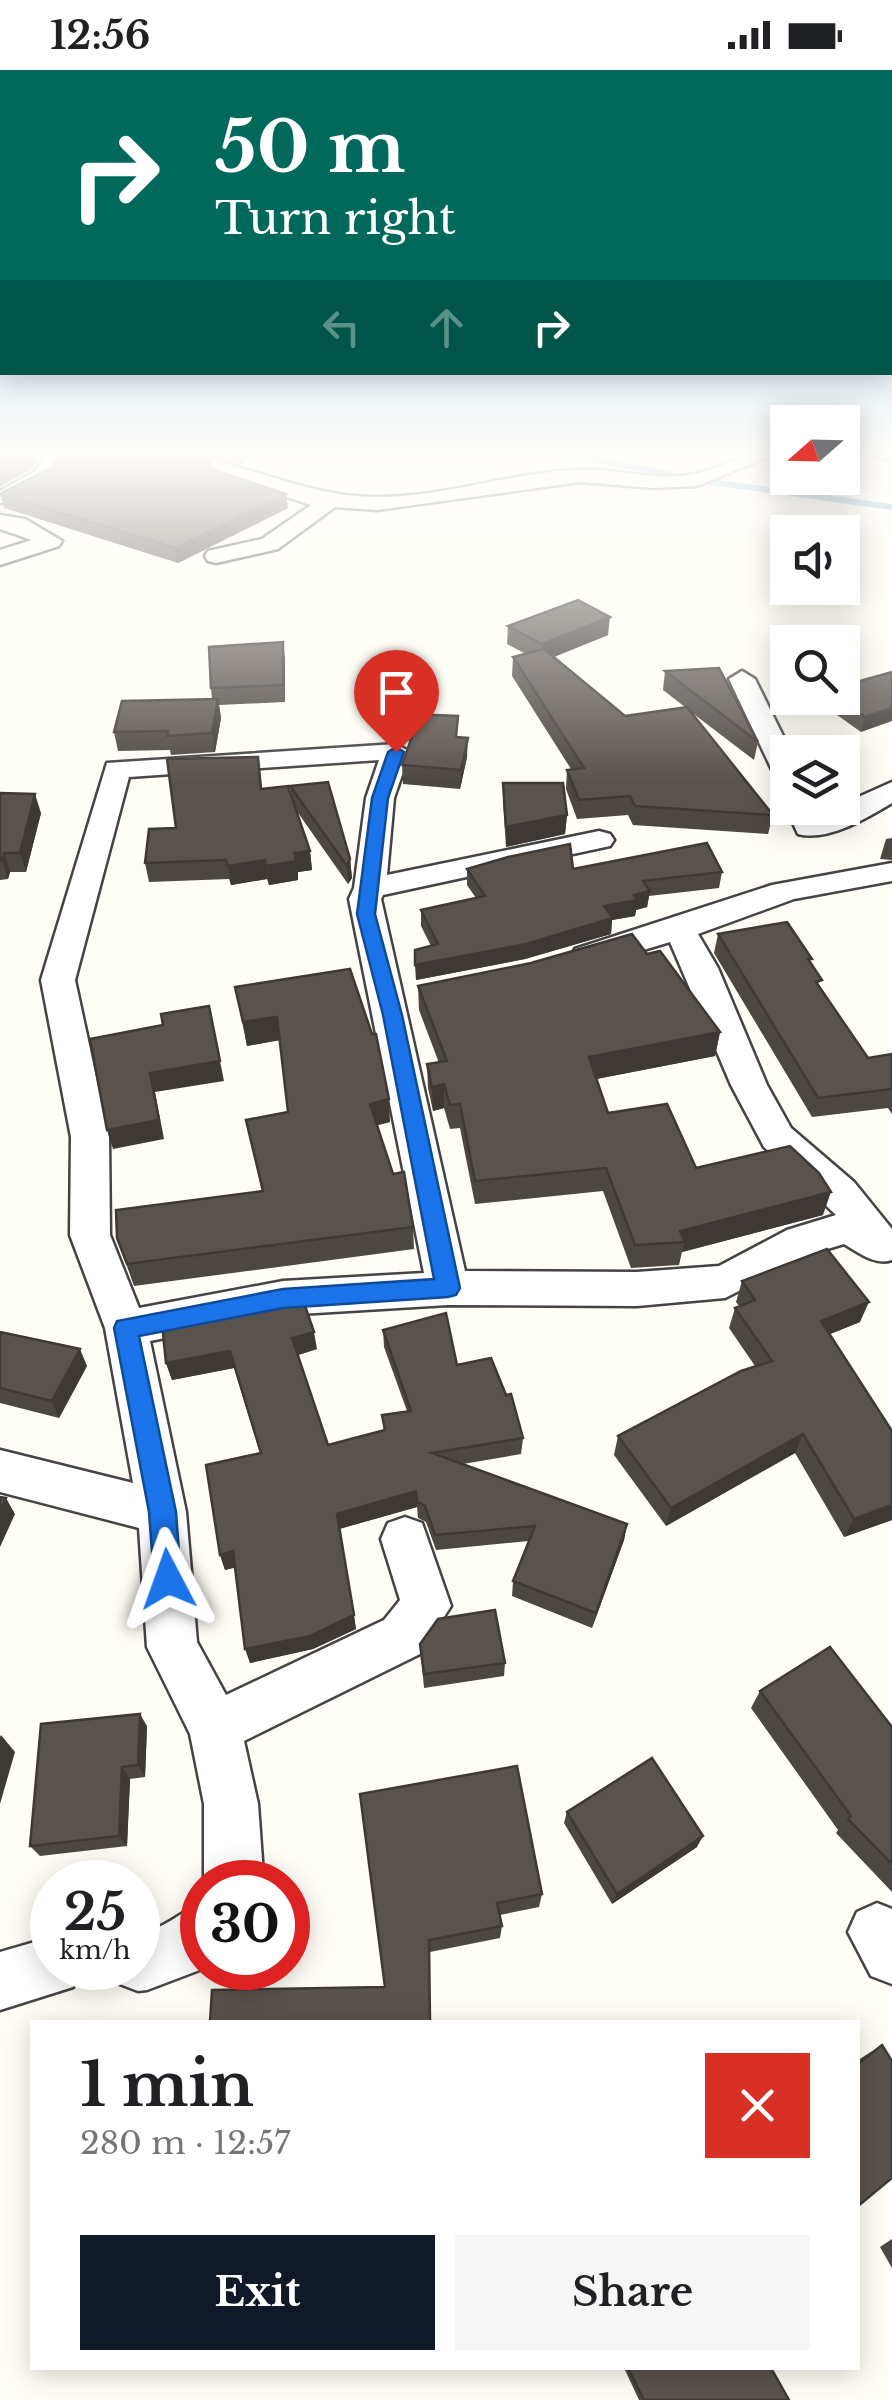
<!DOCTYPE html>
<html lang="en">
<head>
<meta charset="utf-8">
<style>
  :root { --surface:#fff; --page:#f6f6f6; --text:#202124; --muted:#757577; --accent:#111827 }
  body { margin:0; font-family:"Libre Baskerville",serif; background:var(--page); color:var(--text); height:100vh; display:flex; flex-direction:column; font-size:38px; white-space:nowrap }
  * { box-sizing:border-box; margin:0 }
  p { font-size:32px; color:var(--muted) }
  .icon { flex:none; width:55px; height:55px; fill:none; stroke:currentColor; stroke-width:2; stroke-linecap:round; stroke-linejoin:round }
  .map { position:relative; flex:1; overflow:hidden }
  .drawer { position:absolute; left:30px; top:1950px; width:830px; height:350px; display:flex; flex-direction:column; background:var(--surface); border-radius:0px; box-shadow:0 5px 25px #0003 }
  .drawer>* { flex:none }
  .top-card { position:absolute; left:0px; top:0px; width:892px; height:305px; box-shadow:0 5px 25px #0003; background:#00695c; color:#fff; overflow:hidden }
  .needle { width:65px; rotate:250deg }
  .fabs { position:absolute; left:770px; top:335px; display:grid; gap:20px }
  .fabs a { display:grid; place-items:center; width:90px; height:90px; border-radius:0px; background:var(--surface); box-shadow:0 5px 25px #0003; font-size:50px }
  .speed { position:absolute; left:30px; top:1790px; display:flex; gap:20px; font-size:50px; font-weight:700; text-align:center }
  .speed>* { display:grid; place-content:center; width:130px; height:130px; border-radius:50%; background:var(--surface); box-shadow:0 5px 25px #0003; line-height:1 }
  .speed small { font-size:25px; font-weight:400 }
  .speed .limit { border:15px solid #d22; background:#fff; color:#111 }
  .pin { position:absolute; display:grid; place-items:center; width:85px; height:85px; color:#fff; margin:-102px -42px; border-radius:50% 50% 50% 0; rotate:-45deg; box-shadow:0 0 10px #0007 }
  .pin .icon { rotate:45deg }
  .me { position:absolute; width:110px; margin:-55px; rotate:356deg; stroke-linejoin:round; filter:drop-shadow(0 0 8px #0008) }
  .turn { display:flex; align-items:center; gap:35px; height:210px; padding:0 50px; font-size:45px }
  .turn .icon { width:130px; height:130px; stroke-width:2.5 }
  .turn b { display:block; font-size:70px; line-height:85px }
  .lanes { display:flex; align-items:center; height:95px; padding:0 50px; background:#0003; justify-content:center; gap:50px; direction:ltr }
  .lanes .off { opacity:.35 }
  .round { display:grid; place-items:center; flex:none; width:105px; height:105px; border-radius:0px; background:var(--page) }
  .headline { display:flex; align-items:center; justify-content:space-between; height:170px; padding:0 50px }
  h1 { font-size:60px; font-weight:700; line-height:75px }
  .primary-button { display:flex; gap:20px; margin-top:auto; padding:20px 50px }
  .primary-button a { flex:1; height:115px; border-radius:0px; background:var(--accent); color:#fff; font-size:40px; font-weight:700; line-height:115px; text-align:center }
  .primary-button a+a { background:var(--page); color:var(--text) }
  .status { display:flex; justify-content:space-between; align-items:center; height:70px; padding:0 50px; background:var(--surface); direction:ltr }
  .status svg { height:28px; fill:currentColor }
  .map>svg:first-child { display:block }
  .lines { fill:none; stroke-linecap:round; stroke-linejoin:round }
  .stream { stroke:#3f96cf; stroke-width:6 }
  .minor-casing { stroke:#444; stroke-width:5 }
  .minor { fill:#fff; fill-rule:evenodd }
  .wall { fill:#4d4742 }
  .shaded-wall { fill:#3f3936 }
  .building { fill:#5a524d; stroke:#3f3936; stroke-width:2.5 }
  .route { fill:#1a73e8; stroke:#114b97; stroke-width:2.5 }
</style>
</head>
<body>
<div class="status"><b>12:56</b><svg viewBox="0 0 49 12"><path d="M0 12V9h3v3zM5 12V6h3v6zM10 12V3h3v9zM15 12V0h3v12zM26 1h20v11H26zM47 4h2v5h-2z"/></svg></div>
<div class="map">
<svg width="892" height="2330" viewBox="0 0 892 2330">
  <rect width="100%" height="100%" fill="#fffdf5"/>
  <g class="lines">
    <path class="stream" d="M567 384 697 410 892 437"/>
    <defs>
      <g id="minor">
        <path d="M70 384 52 409 12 433H0V421L36 401 45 385Z"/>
        <path d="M158 384C233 384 299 427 374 427 443 428 511 402 579 400 617 398 656 412 694 404 728 397 735 384 775 384L697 416 654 418 580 412 377 440 335 437 278 479 216 493 208 491 205 486 208 481 262 469 311 435Z"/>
        <path d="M0 445 25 449 62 471 59 476 0 495V480L32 470 0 459Z"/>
        <path d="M742 601 755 609 791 682H788V712L774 704 729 609Z"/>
        <path d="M396 674 410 682 394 728 387 805 599 761 610 764 614 770 610 776 383 825 381 829 465 1201 637 1202 719 1196 787 1160 836 1145 764 1077 731 1015 670 872 587 897 575 893 571 886 575 879 772 815 892 793V811L794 829 698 864 718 898 767 1015 791 1058 854 1112 892 1159V1190C875 1196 858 1182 844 1174L814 1183 725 1228 637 1236 448 1235 283 1245 150 1271 186 1442 197 1572 226 1625 384 1550 400 1530 381 1469 388 1453 405 1447 422 1453 451 1536 420 1584 244 1671 258 1734 263 1804 260 1812H204V1734L190 1664 147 1577 139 1458 0 1422V1380L133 1413 105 1258 70 1165 71 1067 41 910 107 693ZM379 690 366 728 354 818 349 829 424 1203 283 1211 139 1238 110 1165 109 1067 75 910 129 707Z"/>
        <path d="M892 712V733C867 748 827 772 798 764L786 738H815L818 745Z"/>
        <path d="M202 1833 205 1898 147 1920 138 1921 117 1913 111 1898H138V1863C164 1860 178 1843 202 1833Z"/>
        <path d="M877 1833 892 1839V1914L871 1906 848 1862 857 1842Z"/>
        <path d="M52 1867V1898H81L73 1917 0 1940V1882Z"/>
      </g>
    </defs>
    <use href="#minor" class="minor-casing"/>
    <use href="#minor" class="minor"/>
  </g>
  <g class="wall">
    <path d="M197 384H256L240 394Z"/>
    <path d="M855 384H892V394Z"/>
    <path d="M211 392 212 399 288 438 178 493 4 438 0 424 52 397Z"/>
    <path d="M508 556 608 565 554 587 625 646 685 637 663 620 665 601 758 672 754 690 691 642 773 745 768 764 633 755 628 745 577 749 566 719 567 700 571 699 512 606 513 587 526 584 507 574Z"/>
    <path d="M285 588V632L219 635 221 648 215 682 171 685 170 680 118 681 114 662 212 629 211 618Z"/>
    <path d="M892 602 861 662 823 635 824 628H842Z"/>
    <path d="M408 658 458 668 467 687 460 719 403 714 402 695 409 677Z"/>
    <path d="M503 713 567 745 565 764 506 777 503 732Z"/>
    <path d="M290 716 350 789 352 808 348 814 296 740 310 781 312 800 298 802V810L269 815 267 809 231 815 229 809 149 812 145 793 176 758 262 719 292 727Z"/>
    <path d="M0 723 41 743 26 802H10L8 809 0 810Z"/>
    <path d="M892 768V790L880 789 886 769Z"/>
    <path d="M467 799H573L722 802 719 818 649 826 647 837 636 840 635 846 612 850 611 864 525 889 416 910 431 876 421 856V840L476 828 467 815Z"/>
    <path d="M718 864 811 893 820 917 868 988 892 984V1044L888 1038 812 1047 714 883Z"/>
    <path d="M647 884 720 962 715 986 596 1009 608 1043 696 1098 823 1145 682 1182 679 1195 631 1198 603 1121 475 1134 460 1058 450 1059 444 1038 433 1041 428 1018 427 994 439 993 419 940 418 916Z"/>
    <path d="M235 917 390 1052 377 1055 393 1104 413 1157 414 1179 134 1216 117 1168 262 1121 246 1050 288 1042 280 970 247 976Z"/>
    <path d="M742 1211 860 1252 830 1264 892 1361V1450L844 1467 795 1383 666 1456 614 1385 618 1366 755 1296 729 1258 735 1238 739 1236 736 1232Z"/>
    <path d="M383 1260 457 1295 523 1368 521 1384 463 1394 627 1454 624 1470 592 1558 512 1526 513 1511 529 1471 436 1480 426 1452 418 1448 417 1437 339 1459 356 1559 313 1579 250 1593 235 1497 225 1500 220 1485 260 1383 234 1298 172 1310 166 1293 317 1279 298 1285 328 1375 384 1361 382 1345 407 1341 384 1277Z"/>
    <path d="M0 1262 87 1296 59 1348 0 1333Z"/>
    <path d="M420 1574 505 1593 504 1606 424 1618Z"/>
    <path d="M760 1621 892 1657V1822L836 1763 838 1760 751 1638Z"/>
    <path d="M147 1656 145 1707 130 1709 127 1776 40 1786 30 1776Z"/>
    <path d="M360 1724 542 1824 539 1837 500 1845 502 1856 500 1868 430 1882 385 1917Z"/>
    <path d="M567 1742 697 1777 612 1834 564 1753Z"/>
    <path d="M882 1975 858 2136V1990Z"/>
    <path d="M892 2169V2198L880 2177Z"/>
    <path d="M624 2298H771L789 2330H639Z"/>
  </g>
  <g class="shaded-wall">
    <path d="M29 384H41L33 398 0 417V400Z"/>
    <path d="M239 384H256L240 394Z"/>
    <path d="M286 424 288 438 178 493 175 478Z"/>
    <path d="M610 547 608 565 541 592 542 574Z"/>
    <path d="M283 572 285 588V632L283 615Z"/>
    <path d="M218 629 221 648 215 682 212 663Z"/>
    <path d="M892 638V651L861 662 865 647Z"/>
    <path d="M468 668 467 687 460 719 461 700Z"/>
    <path d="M35 724 41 743 26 802 20 783Z"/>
    <path d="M567 745 565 764 506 777V757Z"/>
    <path d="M310 781 312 800 298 802V810L269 815 266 796 294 783Z"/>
    <path d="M4 783 10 802 8 809 2 790Z"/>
    <path d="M350 789 352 808 348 814 347 796Z"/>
    <path d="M265 790 267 809 231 815 228 796Z"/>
    <path d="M650 821 647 837 636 840 635 846 612 850 611 864 525 889 416 910 415 895 604 836 634 825Z"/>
    <path d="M277 947 280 970 247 976 243 952Z"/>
    <path d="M720 962 715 986 586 1011 589 987Z"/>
    <path d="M220 991 224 1011 155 1022 164 1069 113 1079 107 1060 150 1003Z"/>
    <path d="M444 1014V1038L433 1041 432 1017Z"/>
    <path d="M389 1029 390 1052 371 1057 370 1034Z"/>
    <path d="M831 1122 823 1145 682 1182 685 1172 680 1161Z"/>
    <path d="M869 1232 860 1252 813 1271 821 1251Z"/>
    <path d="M314 1262 317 1279 295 1286 292 1268Z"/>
    <path d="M80 1279 87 1296 59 1348 52 1331Z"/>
    <path d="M230 1281 234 1298 172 1310 166 1293Z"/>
    <path d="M803 1364 795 1383 666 1456 671 1438Z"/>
    <path d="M416 1421 417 1437 339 1459 337 1444Z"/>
    <path d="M6 1428 15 1444 0 1477V1441Z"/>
    <path d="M892 1435V1450L844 1467 854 1449Z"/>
    <path d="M627 1454 624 1470 592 1558 596 1543Z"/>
    <path d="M233 1481 238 1497 225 1500 220 1485Z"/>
    <path d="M354 1545 356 1559 313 1579 250 1593 245 1579Z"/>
    <path d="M140 1644 147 1656 145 1707 138 1695Z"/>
    <path d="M1 1665 15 1682 0 1734V1667Z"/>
    <path d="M122 1697 130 1709 127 1776 119 1766Z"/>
    <path d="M703 1766 697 1777 612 1834 617 1824Z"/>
  </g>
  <g class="building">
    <path d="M0 384H29L0 400Z"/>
    <path d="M61 384H188L211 392 203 396 286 424 175 478 0 424 52 397Z"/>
    <path d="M578 530 610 547 542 574 508 556Z"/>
    <path d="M283 572V615L211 618 209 577Z"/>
    <path d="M544 579 625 646 687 637 773 745 635 736 630 726 579 730 567 700 584 698 513 587Z"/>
    <path d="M719 598 758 672 665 601Z"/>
    <path d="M892 602V638L865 647 836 628H842V616Z"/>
    <path d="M218 629 212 663 167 666 168 661 114 662 122 631Z"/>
    <path d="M410 644 458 646 456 667 468 668 461 700 402 695 413 664 408 658Z"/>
    <path d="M258 687 261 719 288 716 310 781 294 783 296 791 266 796 265 790 228 796 226 790 145 793 149 759 176 758 167 689Z"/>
    <path d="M328 712 350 789 347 796 290 716Z"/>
    <path d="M503 713H563L567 745 506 757Z"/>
    <path d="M0 723 35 724 20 783H4L2 790H0Z"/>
    <path d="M707 773 722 802 643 811 650 821 634 825 637 830 604 836 613 848 526 874 415 895V880L438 874 421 840 485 826 467 799 508 787 570 774 573 799Z"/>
    <path d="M787 852 812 889H808L822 910 816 912 868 988 892 984V1019L818 1028 718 864Z"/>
    <path d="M632 864 647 884 660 881 720 962 589 987 608 1043 667 1034 696 1098 790 1076 819 1103 831 1122 680 1161 685 1172 635 1175 606 1098 475 1111 460 1034 450 1035 444 1014 432 1017 427 994 447 991 418 916 531 893Z"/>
    <path d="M350 899 372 964H376L389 1029 370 1034 393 1104 404 1102 413 1157 127 1194 117 1168 116 1140 263 1121 246 1050 288 1042 277 947 243 952 235 917Z"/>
    <path d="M209 936 220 991 150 1003 159 1050 107 1060 90 969 163 955 161 944Z"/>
    <path d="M827 1179 869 1232 821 1251 892 1361V1435L854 1449 803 1364 671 1438 618 1366 741 1301 772 1291 735 1238 755 1230 742 1211Z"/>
    <path d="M303 1230 314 1262 292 1268 328 1375 385 1360 382 1345 411 1341 383 1260 446 1243 457 1295 491 1288 506 1325 511 1324 523 1368 432 1383 627 1454 596 1543 513 1511 535 1456 435 1465 425 1436 417 1432 416 1421 337 1444 354 1545 310 1566 245 1579 233 1481 220 1485 206 1395 261 1383 230 1281 166 1293 162 1254 285 1231Z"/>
    <path d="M0 1262 80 1279 52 1331 0 1318Z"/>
    <path d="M0 1427 6 1428 0 1441Z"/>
    <path d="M495 1540 505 1593 424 1604 420 1574 438 1549Z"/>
    <path d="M830 1577 892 1657V1794L848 1749 851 1746 760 1621Z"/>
    <path d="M140 1644 138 1695 122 1697 119 1766 30 1776 41 1654Z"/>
    <path d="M652 1688 703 1766 617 1824 567 1742Z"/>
    <path d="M517 1696 542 1824 497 1833 502 1856 429 1870 430 1952H210L212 1920 385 1917 360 1724Z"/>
    <path d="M882 1975 892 1991V2108L858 2136V1994Z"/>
    <path d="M628 2298H771L789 2330H644Z"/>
  </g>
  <linearGradient id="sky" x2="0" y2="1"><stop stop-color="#95c6ee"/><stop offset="0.54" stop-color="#fffefa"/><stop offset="1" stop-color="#fffefa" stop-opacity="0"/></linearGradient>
  <rect width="892" height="711" fill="url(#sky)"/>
  <path class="route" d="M396 677 404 682 388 728 375 844 402 945 460 1218 456 1225 448 1227 283 1238 139 1266 176 1442 181 1509 177 1519 168 1522 158 1519 154 1509 149 1442 114 1258 117 1251 283 1219 434 1209 383 945 357 844 372 728 388 682Z"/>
</svg>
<div class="fabs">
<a><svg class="needle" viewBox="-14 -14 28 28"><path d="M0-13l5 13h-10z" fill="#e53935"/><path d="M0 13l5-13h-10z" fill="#757577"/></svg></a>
<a><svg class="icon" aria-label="sound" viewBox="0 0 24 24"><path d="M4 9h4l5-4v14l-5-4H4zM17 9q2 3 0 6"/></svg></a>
<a><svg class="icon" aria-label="search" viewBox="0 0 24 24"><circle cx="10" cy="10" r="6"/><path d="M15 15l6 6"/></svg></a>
<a><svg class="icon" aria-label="layers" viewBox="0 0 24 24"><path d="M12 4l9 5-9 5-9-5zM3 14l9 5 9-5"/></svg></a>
</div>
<div class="speed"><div>25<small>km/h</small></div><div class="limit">30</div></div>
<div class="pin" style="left:396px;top:682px;background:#d93025"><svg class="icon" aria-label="arrive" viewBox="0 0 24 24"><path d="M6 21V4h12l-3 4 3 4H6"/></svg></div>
<svg class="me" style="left:168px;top:1509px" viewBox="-20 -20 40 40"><path d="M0-17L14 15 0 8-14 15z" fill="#1a73e8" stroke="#fff" stroke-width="4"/></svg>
<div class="top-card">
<div class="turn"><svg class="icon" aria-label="right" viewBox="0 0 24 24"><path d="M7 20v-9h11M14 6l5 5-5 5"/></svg><div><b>50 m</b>Turn right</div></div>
<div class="lanes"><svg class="icon off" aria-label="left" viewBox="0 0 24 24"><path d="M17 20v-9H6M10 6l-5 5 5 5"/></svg><svg class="icon off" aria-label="ahead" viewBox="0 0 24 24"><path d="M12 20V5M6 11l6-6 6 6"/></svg><svg class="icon" aria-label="right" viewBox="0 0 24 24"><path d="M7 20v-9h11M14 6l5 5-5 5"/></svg></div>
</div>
<section class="drawer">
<div class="headline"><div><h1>1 min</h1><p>280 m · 12:57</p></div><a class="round" style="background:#d93025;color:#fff"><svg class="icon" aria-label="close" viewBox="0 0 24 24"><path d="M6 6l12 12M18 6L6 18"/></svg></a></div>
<div class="primary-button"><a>Exit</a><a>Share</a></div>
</section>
</div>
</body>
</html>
